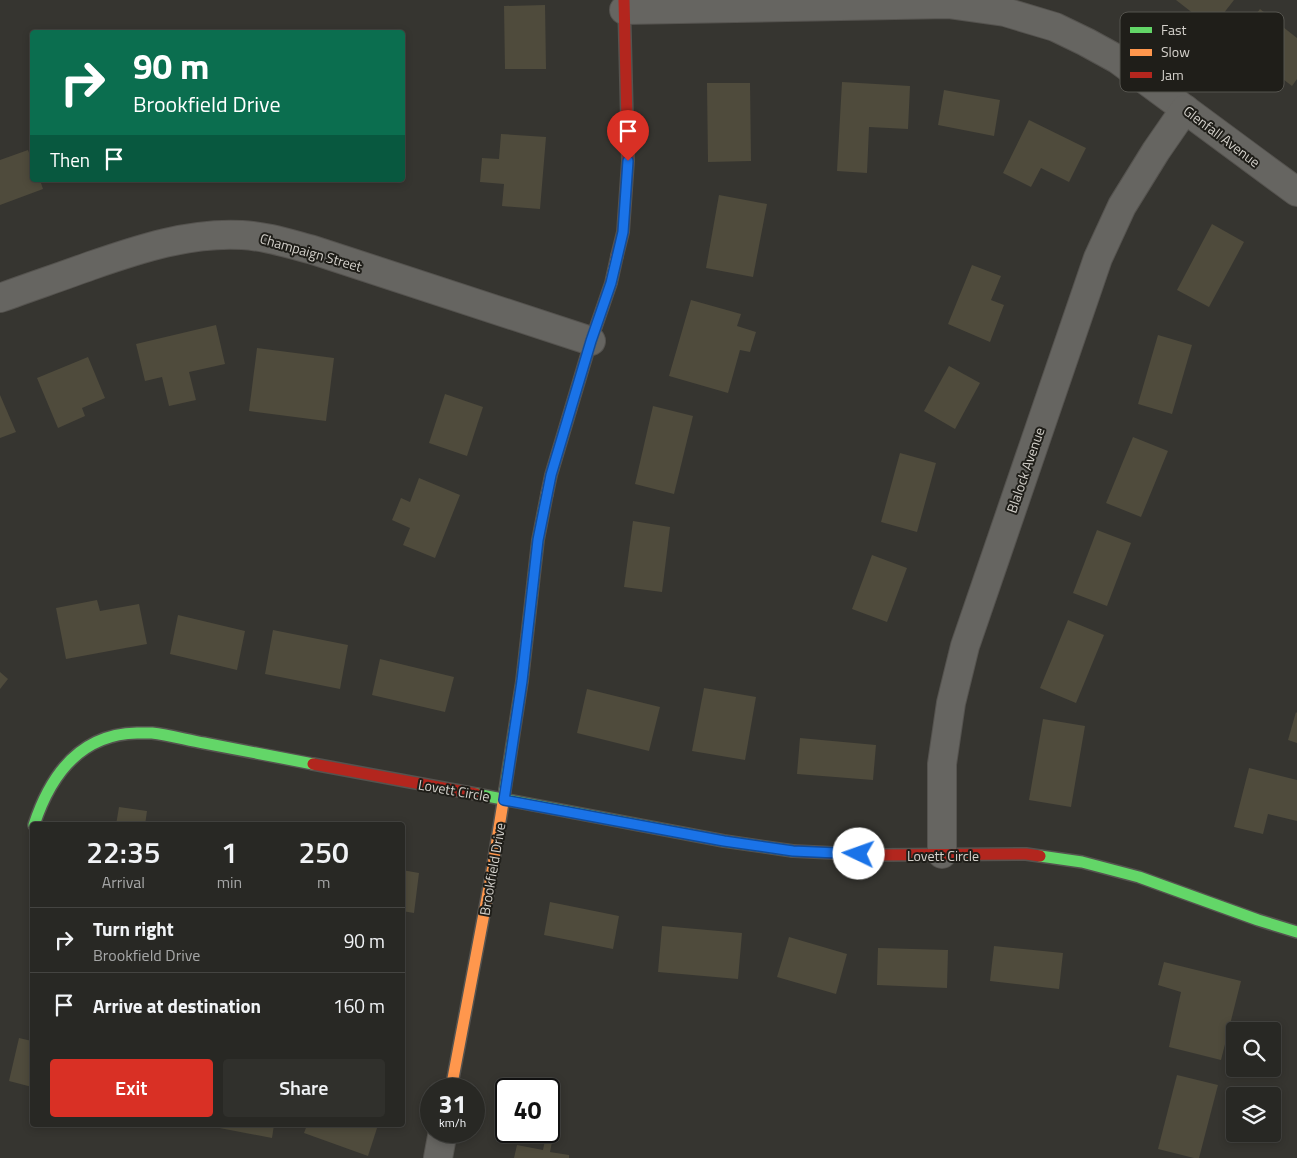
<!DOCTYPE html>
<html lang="en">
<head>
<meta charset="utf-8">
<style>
  :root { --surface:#282824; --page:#30302c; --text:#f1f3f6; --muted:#a5a6a6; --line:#444441; --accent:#d93025 }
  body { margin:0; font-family:"Titillium Web",sans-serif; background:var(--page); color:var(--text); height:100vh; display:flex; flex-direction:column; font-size:19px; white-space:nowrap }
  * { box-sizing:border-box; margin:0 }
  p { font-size:16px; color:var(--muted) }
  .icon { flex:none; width:28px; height:28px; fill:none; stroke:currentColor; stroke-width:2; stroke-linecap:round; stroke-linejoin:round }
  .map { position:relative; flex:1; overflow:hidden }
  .sheet { position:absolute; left:30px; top:822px; width:375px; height:305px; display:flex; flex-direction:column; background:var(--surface); border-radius:5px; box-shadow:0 2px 8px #0003,0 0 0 1px var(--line) }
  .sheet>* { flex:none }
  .hud { position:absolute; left:30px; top:30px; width:375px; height:152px; border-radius:5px; box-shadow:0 2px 8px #0003,0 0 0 1px var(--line); background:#0b6e4f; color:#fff; overflow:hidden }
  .tools { position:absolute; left:1226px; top:1022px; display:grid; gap:10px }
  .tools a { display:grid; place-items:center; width:55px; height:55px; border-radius:5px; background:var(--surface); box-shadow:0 2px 8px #0003,0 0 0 1px var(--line); font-size:25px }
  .speed { position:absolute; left:420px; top:1078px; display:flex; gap:10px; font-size:25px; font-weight:700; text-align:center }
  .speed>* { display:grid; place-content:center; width:65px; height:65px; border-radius:50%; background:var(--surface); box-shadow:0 2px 8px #0003,0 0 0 1px var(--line); line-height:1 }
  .speed small { font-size:12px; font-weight:400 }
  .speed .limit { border:2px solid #111; border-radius:8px; background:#fff; color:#111 }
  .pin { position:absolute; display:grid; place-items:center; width:42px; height:42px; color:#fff; margin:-51px -21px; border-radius:50% 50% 50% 0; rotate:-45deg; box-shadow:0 0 5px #0007 }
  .pin .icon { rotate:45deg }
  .me { position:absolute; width:55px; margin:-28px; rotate:273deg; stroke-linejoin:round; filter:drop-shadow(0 0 4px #0008) }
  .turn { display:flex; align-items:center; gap:18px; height:105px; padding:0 20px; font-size:22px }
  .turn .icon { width:65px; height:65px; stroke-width:2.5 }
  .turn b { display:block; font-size:35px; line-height:42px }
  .then { display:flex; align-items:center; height:48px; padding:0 20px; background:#0003; gap:10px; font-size:19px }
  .eta { display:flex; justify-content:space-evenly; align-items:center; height:85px; text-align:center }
  .eta b { font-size:30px; font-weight:600; line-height:35px }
  .primary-button { display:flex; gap:10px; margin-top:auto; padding:10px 20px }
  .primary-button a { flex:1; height:58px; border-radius:5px; background:var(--accent); color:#fff; font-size:20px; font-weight:600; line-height:58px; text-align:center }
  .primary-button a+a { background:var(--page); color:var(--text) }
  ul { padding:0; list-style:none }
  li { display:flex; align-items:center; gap:15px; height:65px; padding:0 20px; border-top:1px solid var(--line) }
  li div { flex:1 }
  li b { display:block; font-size:19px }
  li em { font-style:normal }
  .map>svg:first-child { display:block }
  .building { fill:#4f4b3c }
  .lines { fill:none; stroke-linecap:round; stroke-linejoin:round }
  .street-casing { stroke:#55534f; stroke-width:30 }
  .fast-casing { stroke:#55534f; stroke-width:14 }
  .slow-casing { stroke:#55534f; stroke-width:14 }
  .jam-casing { stroke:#55534f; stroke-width:14 }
  .street { stroke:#666561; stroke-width:28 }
  .fast { stroke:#63d668; stroke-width:11 }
  .slow { stroke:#ff974d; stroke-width:11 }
  .jam { stroke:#b3261e; stroke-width:11 }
  .route-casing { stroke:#114b97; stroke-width:12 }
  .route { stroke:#1a73e8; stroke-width:9 }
  .labels { text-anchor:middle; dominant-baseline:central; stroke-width:4; stroke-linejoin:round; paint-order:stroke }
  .street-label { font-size:14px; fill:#d4d1cb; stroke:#1f1e19 }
  .key { fill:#1f1e19; stroke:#55544e; stroke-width:1 }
  .key-label { font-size:14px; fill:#d4d1cb }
</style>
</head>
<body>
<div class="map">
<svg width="1297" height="1158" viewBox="0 0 1297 1158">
  <rect width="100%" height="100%" fill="#363530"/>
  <g class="building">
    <path d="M1176 0H1234L1212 28Z"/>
    <path d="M545 5 546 69H505L504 6Z"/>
    <path d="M1260 9 1297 38V79L1292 86 1234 42Z"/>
    <path d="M842 82 910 86 908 129 869 127 867 173 837 171Z"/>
    <path d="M707 83H750L751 161 708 162Z"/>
    <path d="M944 90 1000 100 994 136 938 125Z"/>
    <path d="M1029 120 1086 148 1069 182 1041 168 1031 187 1003 173Z"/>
    <path d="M501 134 546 137 540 209 502 206 504 184 480 182 482 158 499 159Z"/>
    <path d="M28 150 32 161V180H40L43 189 0 205V160Z"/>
    <path d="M719 195 767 204 753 277 706 268Z"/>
    <path d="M1212 224 1244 242 1209 307 1177 290Z"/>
    <path d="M972 265 1001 276 991 300 1004 305 990 342 948 324Z"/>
    <path d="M691 300 741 314 737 326 756 332 750 352 740 350 728 393 669 376Z"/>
    <path d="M216 325 225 364 189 372 196 400 169 406 162 377 145 381 136 344Z"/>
    <path d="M1158 335 1192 345 1172 414 1138 404Z"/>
    <path d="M257 348 334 358 326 421 249 411Z"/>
    <path d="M88 357 105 398 82 408 85 416 58 428 37 378Z"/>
    <path d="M949 366 980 383 955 429 924 411Z"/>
    <path d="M445 394 483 407 467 456 429 443Z"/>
    <path d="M0 395 16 432 0 438Z"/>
    <path d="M653 406 693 416 674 494 635 484Z"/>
    <path d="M1133 437 1168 451 1141 517 1106 503Z"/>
    <path d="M900 453 936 463 917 532 881 522Z"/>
    <path d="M419 478 460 495 435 558 403 545 410 528 392 520 401 498 410 502Z"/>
    <path d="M633 521 670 527 662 592 624 587Z"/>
    <path d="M1097 530 1131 543 1107 606 1073 593Z"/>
    <path d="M872 555 907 568 887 622 852 609Z"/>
    <path d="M97 600 100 611 139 604 147 644 66 659 56 608Z"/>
    <path d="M178 615 245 631 237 670 170 654Z"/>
    <path d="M1068 620 1104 635 1076 703 1040 688Z"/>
    <path d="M273 630 348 645 340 689 265 674Z"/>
    <path d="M380 659 454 677 445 712 372 695Z"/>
    <path d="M0 672 8 679 0 689Z"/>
    <path d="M704 688 756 697 745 760 692 751Z"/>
    <path d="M587 689 660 707 649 751 577 733Z"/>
    <path d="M1296 712 1297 713V743L1288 740Z"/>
    <path d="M1043 719 1085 726 1071 807 1029 800Z"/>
    <path d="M800 738 876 745 873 780 797 774Z"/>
    <path d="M1249 768 1297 780V821L1268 814 1263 834 1234 827Z"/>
    <path d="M119 807 147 811 145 825H116Z"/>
    <path d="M402 870 419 873 414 913 402 911Z"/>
    <path d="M550 902 619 916 613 949 544 935Z"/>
    <path d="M662 926 742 933 738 979 658 972Z"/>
    <path d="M789 937 847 954 836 994 777 977Z"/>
    <path d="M994 946 1063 953 1059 989 990 981Z"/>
    <path d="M878 948 948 950 947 988 877 985Z"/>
    <path d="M1164 962 1241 981 1221 1060 1169 1047 1181 992 1158 985Z"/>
    <path d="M19 1038 32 1041V1087L9 1081Z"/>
    <path d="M1177 1075 1218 1085 1199 1158H1194L1158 1149Z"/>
    <path d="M209 1125H274L272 1138 209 1126Z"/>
    <path d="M307 1125H378L368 1156 304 1133Z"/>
    <path d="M546 1135 553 1137 550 1152 569 1155V1158H514L517 1145 543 1150Z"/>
  </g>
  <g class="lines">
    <defs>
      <g id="street">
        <path d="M624 10 948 4 1005 12 1055 27 1086 42 1117 59 1297 192"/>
        <path d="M0 298C30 287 60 277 90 266 139 249 190 232 242 235 266 236 290 244 313 250L591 341"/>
        <path d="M942 854V764L951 703 965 646 1098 258 1122 206 1156 151 1185 109"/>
        <path d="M438 1158 443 1131"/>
      </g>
      <g id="fast">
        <path d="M505 790 522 681 538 540 547 494"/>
        <path d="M476 794 724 841 793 851"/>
        <path d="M34 825C50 776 80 734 137 733 142 733 147 733 152 733 169 735 187 740 204 743 240 750 277 757 313 764"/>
        <path d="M1040 856 1082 862 1139 877 1258 920 1297 932"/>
      </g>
      <g id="slow">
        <path d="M547 494 551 475 591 341 611 283 617 256"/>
        <path d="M451 1089 492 871 505 790"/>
      </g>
      <g id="jam">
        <path d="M617 256 623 232 628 161 624 0"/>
        <path d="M313 764 476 794"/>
        <path d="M793 851 875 855 1026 854 1040 856"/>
      </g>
    </defs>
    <use href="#street" class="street-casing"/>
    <use href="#fast" class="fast-casing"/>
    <use href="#slow" class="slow-casing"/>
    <use href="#jam" class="jam-casing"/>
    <use href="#street" class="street"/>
    <use href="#fast" class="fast"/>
    <use href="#slow" class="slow"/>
    <use href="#jam" class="jam"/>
  </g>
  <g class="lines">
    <defs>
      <path id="route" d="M628 161 623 232 611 283 591 341 551 475 538 540 522 681 504 800 724 841 793 851 859 854"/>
    </defs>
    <use href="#route" class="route-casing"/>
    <use href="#route" class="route"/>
  </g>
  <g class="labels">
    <g class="street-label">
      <text transform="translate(1222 136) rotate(37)">Glenfall Avenue</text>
      <text transform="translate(311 252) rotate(16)">Champaign Street</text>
      <text transform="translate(1025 470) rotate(-71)">Blalock Avenue</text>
      <text transform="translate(454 790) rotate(10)">Lovett Circle</text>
      <text x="943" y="855">Lovett Circle</text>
      <text transform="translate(492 869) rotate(-80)">Brookfield Drive</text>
    </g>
  </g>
  <rect x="1120" y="12" width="164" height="80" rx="8" class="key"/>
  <rect x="1130" y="27" width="22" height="6" fill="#63d668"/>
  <rect x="1130" y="49" width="22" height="7" fill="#ff974d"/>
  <rect x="1130" y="72" width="22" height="6" fill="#b3261e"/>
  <g class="key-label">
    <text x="1161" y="35">Fast</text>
    <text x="1161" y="57">Slow</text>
    <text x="1161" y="80">Jam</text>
  </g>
</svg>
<div class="tools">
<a><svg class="icon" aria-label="search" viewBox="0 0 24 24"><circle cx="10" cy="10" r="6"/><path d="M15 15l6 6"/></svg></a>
<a><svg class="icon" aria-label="layers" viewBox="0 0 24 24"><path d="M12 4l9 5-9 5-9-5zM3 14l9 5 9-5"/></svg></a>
</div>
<div class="speed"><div>31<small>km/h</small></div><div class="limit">40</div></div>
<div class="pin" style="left:628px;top:161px;background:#d93025"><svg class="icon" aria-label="arrive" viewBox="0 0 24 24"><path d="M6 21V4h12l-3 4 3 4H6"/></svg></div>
<svg class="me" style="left:859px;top:854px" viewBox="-20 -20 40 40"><circle r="19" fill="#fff"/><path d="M0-13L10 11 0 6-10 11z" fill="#1a73e8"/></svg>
<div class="hud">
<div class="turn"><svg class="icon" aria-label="right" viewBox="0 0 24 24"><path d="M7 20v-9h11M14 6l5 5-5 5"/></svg><div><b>90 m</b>Brookfield Drive</div></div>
<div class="then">Then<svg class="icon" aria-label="arrive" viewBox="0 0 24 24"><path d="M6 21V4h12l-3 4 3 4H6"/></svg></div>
</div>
<section class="sheet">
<div class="eta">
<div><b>22:35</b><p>Arrival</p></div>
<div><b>1</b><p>min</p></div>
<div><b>250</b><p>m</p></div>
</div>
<ul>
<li><svg class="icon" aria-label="right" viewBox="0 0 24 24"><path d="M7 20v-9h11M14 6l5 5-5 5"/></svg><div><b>Turn right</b><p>Brookfield Drive</p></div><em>90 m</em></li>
<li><svg class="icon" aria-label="arrive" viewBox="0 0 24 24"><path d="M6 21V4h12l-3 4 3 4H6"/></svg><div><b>Arrive at destination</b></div><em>160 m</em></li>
</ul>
<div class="primary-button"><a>Exit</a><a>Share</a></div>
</section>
</div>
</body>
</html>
